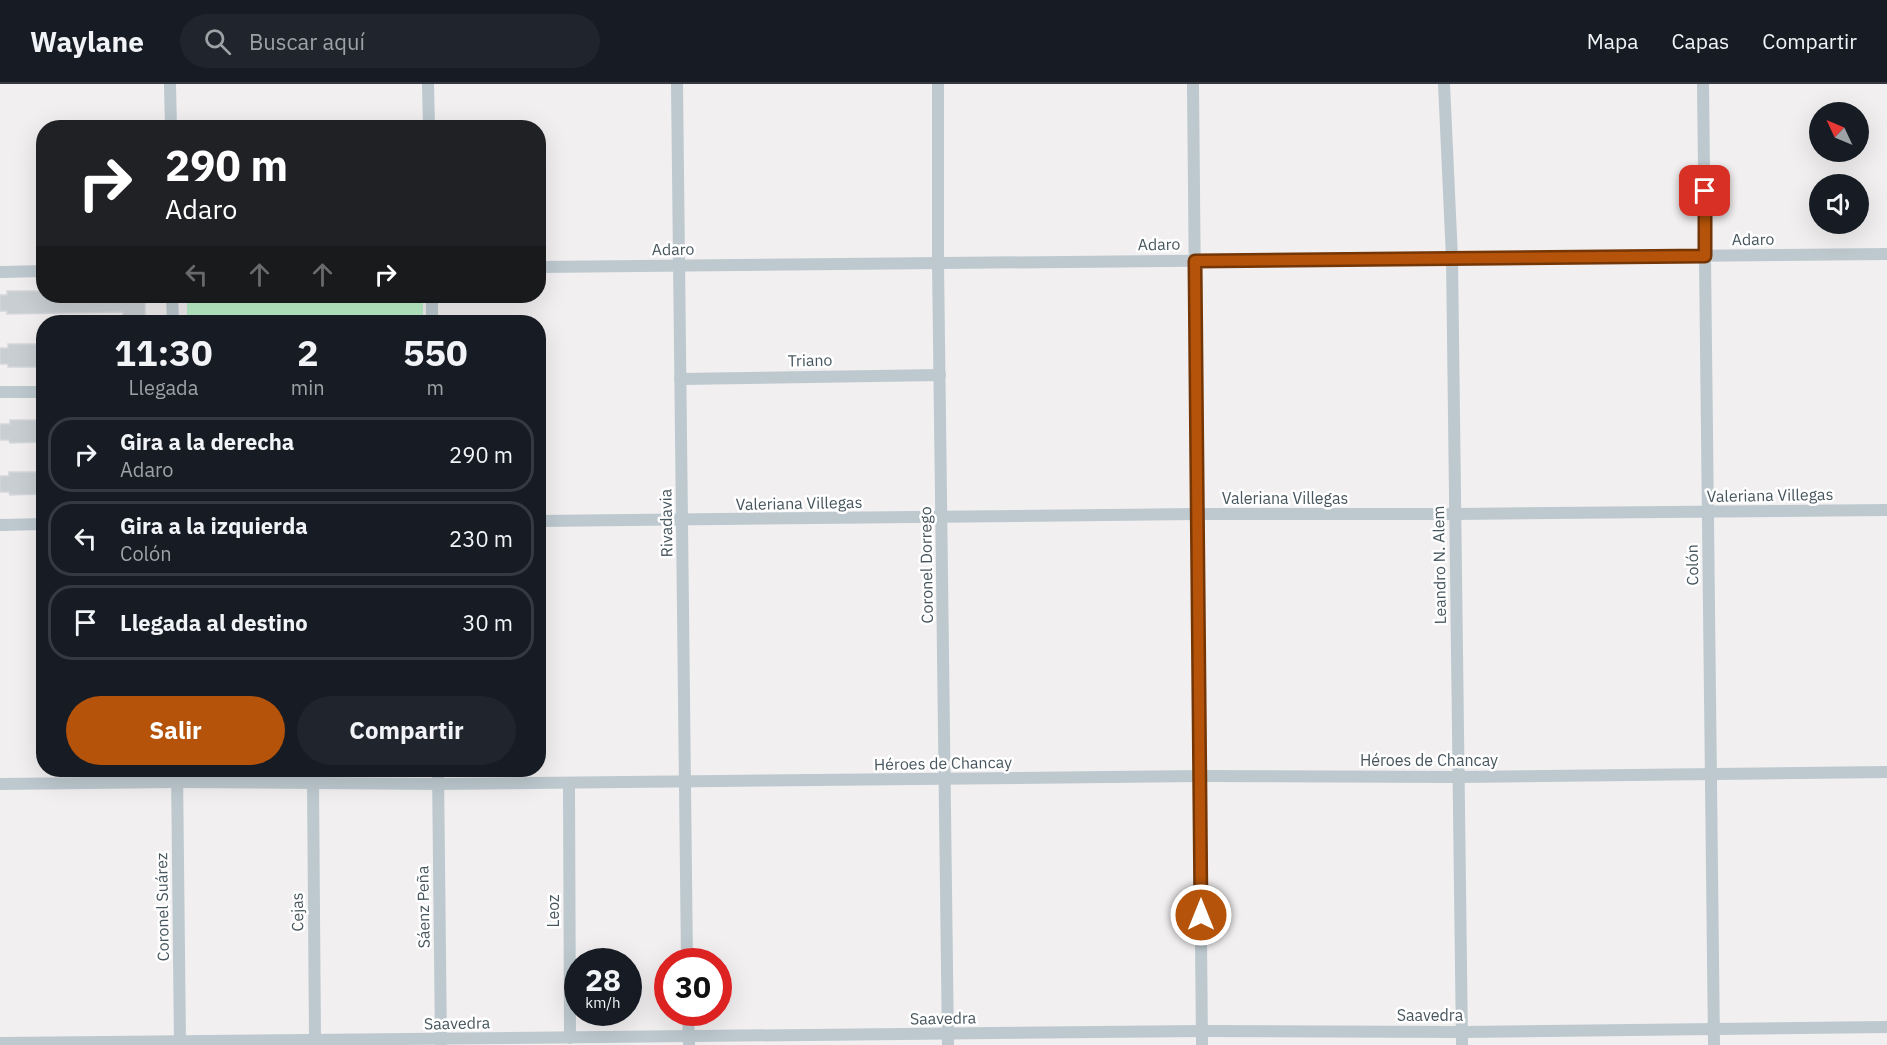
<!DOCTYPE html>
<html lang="es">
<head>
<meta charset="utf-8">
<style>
  :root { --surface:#171b24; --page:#20242c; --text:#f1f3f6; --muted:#9ea1a6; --line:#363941; --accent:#b45309 }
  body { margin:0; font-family:"IBM Plex Sans",sans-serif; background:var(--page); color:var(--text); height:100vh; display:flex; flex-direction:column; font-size:22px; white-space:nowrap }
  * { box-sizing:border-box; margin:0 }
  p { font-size:20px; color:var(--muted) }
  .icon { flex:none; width:33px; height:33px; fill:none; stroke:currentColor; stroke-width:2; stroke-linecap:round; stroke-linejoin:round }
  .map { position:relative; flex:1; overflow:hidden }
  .details { position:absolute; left:36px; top:231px; width:510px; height:462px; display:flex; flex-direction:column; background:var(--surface); border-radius:24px; box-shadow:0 6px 24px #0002 }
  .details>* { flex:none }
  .hud { position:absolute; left:36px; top:36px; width:510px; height:183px; border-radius:24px; box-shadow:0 6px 24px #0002; background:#202124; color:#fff; overflow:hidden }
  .needle { width:39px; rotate:314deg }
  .fabs { position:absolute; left:1809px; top:18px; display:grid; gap:12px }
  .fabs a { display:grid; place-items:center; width:60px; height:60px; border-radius:50%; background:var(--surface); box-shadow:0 6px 24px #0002; font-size:30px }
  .speed { position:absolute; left:564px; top:864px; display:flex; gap:12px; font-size:30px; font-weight:700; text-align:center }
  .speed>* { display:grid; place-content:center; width:78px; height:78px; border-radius:50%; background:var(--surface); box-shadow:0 6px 24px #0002; line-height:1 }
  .speed small { font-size:15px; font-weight:400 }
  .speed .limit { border:9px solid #d22; background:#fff; color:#111 }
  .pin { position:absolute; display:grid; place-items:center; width:51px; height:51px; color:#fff; margin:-26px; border-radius:12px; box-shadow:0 3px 9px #0006 }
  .me { position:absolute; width:66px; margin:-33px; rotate:0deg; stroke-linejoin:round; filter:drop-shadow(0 0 4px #0008) }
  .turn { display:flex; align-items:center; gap:21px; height:126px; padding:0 30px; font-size:27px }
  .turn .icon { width:78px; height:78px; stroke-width:2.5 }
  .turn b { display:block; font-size:42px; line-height:51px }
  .lanes { display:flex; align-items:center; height:57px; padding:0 30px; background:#0003; justify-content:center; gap:30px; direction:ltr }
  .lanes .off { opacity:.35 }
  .eta { display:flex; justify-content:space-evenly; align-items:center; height:102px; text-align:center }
  .eta b { font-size:36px; font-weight:700; line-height:42px }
  .cta { display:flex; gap:12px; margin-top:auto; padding:12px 30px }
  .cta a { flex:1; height:69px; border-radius:36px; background:var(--accent); color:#fff; font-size:24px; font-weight:700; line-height:69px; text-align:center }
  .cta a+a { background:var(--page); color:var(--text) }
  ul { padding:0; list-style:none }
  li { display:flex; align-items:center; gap:18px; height:75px; margin:0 12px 9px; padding:0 18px; border:3px solid var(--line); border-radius:24px }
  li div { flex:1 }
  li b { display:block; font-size:22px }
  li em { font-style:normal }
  header { display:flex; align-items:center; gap:36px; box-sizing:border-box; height:84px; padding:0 30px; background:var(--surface); border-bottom:2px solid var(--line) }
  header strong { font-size:28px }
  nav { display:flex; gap:33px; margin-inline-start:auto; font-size:21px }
  .search { width:420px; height:54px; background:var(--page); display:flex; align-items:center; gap:15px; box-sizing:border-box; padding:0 21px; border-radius:33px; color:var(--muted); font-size:22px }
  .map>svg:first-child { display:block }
  .green { fill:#bdf1ca }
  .building { fill:#c9ced2; stroke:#d3d7db; stroke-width:1.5 }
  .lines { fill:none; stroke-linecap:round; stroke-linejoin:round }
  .street { stroke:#bdc9cf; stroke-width:12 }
  .route-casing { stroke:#753606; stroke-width:15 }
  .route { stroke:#b45309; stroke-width:10 }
  .labels { text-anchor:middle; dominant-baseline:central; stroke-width:5; stroke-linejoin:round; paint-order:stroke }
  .street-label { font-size:16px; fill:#47565e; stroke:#fff }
</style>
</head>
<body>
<header>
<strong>Waylane</strong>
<div class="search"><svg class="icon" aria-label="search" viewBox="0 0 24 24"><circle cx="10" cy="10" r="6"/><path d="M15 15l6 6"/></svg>Buscar aquí</div>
<nav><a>Mapa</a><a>Capas</a><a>Compartir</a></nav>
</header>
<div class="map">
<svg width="1887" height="961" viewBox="0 0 1887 961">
  <rect width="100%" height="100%" fill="#f2eff0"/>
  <rect class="green" x="187" y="212" width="236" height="26"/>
  <g class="building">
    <path d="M7 207H41L44 212H145V233L123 234V228L7 230V227H0V211H7Z"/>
    <path d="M8 260H41V264H44V280H41V283H8V280H0V264H8Z"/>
    <path d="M10 336H43V358L10 359 9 356H0V340H10Z"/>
    <path d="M9 388H44V410L10 411 9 408H0V392H9Z"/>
  </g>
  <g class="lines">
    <g class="street">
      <path d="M170 0 171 44"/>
      <path d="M428 0 429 44"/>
      <path d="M677 0 687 878"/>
      <path d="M938 0V179L948 961"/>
      <path d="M1193 0 1202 961"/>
      <path d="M1444 0 1452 174 1462 961"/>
      <path d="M1703 0 1714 961"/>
      <path d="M538 183 1887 170"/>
      <path d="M0 188 44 187"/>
      <path d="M172 212 173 238"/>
      <path d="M432 212V238"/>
      <path d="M680 295 940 291"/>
      <path d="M0 308H44"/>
      <path d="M538 437 1197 430H1455L1887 426"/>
      <path d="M0 441 44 440"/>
      <path d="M177 686 180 961"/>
      <path d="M438 686 441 961"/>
      <path d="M313 699 315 956"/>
      <path d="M569 699 570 954"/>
      <path d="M0 700 177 698 438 700 1200 692 1458 693 1887 688"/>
      <path d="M688 928 689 960"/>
      <path d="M0 959 1202 947 1462 948 1887 943"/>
    </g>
  </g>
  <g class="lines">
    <defs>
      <path id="route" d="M1201 831 1195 177 1705 172V107"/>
    </defs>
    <use href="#route" class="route-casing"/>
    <use href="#route" class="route"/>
  </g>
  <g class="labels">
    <g class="street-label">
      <text transform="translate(1753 155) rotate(-1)">Adaro</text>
      <text transform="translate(1159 160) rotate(-1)">Adaro</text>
      <text transform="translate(673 165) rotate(-1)">Adaro</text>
      <text transform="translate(810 276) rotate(-1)">Triano</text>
      <text transform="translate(1770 411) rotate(-1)">Valeriana Villegas</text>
      <text x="1285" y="414">Valeriana Villegas</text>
      <text transform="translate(799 419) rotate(-1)">Valeriana Villegas</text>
      <text transform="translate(666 439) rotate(-91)">Rivadavia</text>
      <text transform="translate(926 481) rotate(-91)">Coronel Dorrego</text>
      <text transform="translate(1439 481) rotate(-91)">Leandro N. Alem</text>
      <text transform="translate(1692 481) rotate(-91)">Colón</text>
      <text x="1429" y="676">Héroes de Chancay</text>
      <text transform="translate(943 679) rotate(-1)">Héroes de Chancay</text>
      <text transform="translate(162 823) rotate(-91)">Coronel Suárez</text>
      <text transform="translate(423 823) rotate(-91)">Sáenz Peña</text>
      <text transform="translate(553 827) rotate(-90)">Leoz</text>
      <text transform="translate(297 828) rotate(-91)">Cejas</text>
      <text x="1430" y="931">Saavedra</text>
      <text transform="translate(943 934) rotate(-1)">Saavedra</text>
      <text transform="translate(457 939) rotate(-1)">Saavedra</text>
    </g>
  </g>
</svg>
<div class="fabs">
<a><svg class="needle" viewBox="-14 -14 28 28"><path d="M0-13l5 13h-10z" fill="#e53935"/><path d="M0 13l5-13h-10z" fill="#9ea1a6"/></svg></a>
<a><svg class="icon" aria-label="sound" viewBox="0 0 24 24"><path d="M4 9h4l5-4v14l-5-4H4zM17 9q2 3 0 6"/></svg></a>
</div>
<div class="speed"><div>28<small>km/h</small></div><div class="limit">30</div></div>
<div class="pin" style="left:1705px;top:107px;background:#d93025"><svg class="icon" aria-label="arrive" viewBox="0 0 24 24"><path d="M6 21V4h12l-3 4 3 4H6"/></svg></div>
<svg class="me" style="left:1201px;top:831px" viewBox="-20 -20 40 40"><circle r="17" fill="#b45309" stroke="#fff" stroke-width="3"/><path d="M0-11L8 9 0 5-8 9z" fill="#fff"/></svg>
<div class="hud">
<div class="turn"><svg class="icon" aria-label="right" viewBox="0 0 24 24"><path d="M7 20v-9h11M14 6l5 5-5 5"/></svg><div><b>290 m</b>Adaro</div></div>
<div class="lanes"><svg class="icon off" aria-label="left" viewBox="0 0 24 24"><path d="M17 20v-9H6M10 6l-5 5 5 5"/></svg><svg class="icon off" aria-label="ahead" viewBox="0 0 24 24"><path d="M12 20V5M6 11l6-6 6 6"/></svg><svg class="icon off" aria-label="ahead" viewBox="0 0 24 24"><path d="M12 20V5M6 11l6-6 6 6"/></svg><svg class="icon" aria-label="right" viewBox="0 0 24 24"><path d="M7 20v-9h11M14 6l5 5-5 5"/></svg></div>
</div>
<section class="details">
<div class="eta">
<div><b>11:30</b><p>Llegada</p></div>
<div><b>2</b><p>min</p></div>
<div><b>550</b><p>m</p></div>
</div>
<ul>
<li><svg class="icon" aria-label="right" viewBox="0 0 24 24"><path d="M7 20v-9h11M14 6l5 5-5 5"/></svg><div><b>Gira a la derecha</b><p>Adaro</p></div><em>290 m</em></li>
<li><svg class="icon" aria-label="left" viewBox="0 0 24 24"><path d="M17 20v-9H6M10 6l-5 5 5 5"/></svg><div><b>Gira a la izquierda</b><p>Colón</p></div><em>230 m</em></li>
<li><svg class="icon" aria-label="arrive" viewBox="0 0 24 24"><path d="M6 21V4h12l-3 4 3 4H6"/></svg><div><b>Llegada al destino</b></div><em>30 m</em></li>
</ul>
<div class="cta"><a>Salir</a><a>Compartir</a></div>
</section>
</div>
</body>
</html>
